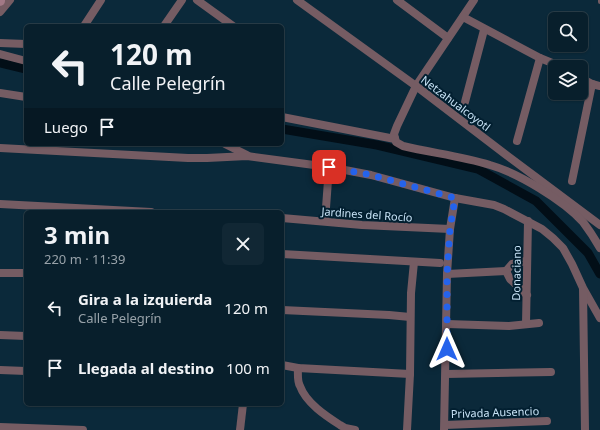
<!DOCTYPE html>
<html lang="es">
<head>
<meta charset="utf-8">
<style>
  :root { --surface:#081f2c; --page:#112734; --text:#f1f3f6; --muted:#98a2a9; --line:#293d48 }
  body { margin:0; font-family:"Noto Sans",sans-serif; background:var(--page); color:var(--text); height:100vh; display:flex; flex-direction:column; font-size:15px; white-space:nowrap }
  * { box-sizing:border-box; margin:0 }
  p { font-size:13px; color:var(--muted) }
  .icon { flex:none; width:22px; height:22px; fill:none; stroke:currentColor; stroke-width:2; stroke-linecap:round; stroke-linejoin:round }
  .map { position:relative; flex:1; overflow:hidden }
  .side { position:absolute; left:24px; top:210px; width:260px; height:196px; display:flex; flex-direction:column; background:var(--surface); border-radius:6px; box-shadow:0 1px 3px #0004,0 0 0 1px var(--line) }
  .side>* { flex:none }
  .guide { position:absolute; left:24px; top:24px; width:260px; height:122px; border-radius:6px; box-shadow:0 1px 3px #0004,0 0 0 1px var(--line); background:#081f2c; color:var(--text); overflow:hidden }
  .fabs { position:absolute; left:548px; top:12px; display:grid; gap:8px }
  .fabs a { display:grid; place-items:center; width:40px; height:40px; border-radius:6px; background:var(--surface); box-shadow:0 1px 3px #0004,0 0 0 1px var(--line); font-size:20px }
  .pin { position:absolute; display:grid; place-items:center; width:34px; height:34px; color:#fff; margin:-17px; border-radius:8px; box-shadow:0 2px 6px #0006 }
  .me { position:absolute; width:44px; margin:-22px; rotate:0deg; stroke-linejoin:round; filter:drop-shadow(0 0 3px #0008) }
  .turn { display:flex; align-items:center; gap:14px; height:84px; padding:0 20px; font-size:18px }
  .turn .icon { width:52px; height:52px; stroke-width:2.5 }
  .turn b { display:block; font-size:28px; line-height:34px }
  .then { display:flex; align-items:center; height:38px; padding:0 20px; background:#0003; gap:8px; font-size:15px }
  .round { display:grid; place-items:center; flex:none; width:42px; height:42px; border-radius:6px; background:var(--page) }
  .headline { display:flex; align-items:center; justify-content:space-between; height:68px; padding:0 20px }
  h1 { font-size:24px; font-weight:700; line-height:30px }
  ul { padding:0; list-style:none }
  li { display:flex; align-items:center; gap:12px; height:60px; padding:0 20px }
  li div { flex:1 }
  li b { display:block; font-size:15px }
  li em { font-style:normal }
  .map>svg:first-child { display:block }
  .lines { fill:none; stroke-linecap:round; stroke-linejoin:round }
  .canal { stroke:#020e17; stroke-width:9 }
  .lane { stroke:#755c63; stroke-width:4 }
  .street { stroke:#755c63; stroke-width:8 }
  .secondary { stroke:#a27986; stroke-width:10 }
  .route { stroke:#2563eb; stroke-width:7; stroke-dasharray:0 12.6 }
  .labels { text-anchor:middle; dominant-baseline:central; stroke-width:4; stroke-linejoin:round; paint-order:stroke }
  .street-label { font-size:11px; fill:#c8e3f6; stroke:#021f30 }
</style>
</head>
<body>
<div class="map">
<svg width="600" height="430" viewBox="0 0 600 430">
  <rect width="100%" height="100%" fill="#0b293a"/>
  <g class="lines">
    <g class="canal">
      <path d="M0 63 26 69"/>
      <path d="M282 129 377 145 478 169 536 201 588 253 600 274"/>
    </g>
    <path class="lane" d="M600 0V2"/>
    <g class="street">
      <path d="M197 0 233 26"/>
      <path d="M297 0 416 86 505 154 600 225"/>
      <path d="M397 0 448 38"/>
      <path d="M474 0 416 86 397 126 394 134 396 142 403 146C432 153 461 156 490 165 518 173 563 200 583 222 589 230 595 239 600 248"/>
      <path d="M0 12 10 0"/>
      <path d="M463 17 540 58 562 67"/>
      <path d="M84 26 101 0"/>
      <path d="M164 26 182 0"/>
      <path d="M0 43 26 44"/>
      <path d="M0 54 26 61"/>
      <path d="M581 78 592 84 600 86"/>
      <path d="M0 93 26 97"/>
      <path d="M465 102 484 30"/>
      <path d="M282 117 395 139"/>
      <path d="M517 141 540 58"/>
      <path d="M225 144 247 155"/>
      <path d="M0 148 188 158H207L247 156 329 167 371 175 455 198 494 205 504 209 542 229 553 238 563 248 572 264 583 288 600 318"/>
      <path d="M572 181 592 84"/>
      <path d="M0 204 151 212"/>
      <path d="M282 218 362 225 450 229"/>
      <path d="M325 221 329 167"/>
      <path d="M282 254 440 263"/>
      <path d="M506 271 510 279 527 295"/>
      <path d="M506 271 512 264 526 261"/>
      <path d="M0 273H26"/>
      <path d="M447 274 506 271"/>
      <path d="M583 289 585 430"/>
      <path d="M282 310 389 315 410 317"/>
      <path d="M447 324 509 326 539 323"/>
      <path d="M526 324 528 221"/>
      <path d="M0 335 26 336"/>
      <path d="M282 365 298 368 410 374"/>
      <path d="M298 368C298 373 297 381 300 386 306 403 326 416 340 425L345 428 355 430"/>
      <path d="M0 370 26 371"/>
      <path d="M446 374 551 372"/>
      <path d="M445 425 547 421"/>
      <path d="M0 427 83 430"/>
      <path d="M240 430 243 404"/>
      <path d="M407 430 410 374 411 293 414 262"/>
      <path d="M444 430 447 274 450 229 455 198"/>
    </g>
    <path class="secondary" d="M0 1V0"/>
  </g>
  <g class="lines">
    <path class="route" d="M329 167 371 175 455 198 450 229 447 274V349"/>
  </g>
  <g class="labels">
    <g class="street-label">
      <text transform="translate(456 103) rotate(37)">Netzahualcoyotl</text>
      <text transform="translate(367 214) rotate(4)">Jardines del Rocío</text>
      <text transform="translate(516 273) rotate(-89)">Donaciano</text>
      <text transform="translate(495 412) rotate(-2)">Privada Ausencio</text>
    </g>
  </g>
</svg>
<div class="fabs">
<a><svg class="icon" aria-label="search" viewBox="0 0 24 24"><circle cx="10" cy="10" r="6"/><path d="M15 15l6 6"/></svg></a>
<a><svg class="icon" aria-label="layers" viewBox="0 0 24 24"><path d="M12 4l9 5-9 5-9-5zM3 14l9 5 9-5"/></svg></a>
</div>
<div class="pin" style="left:329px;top:167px;background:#d93025"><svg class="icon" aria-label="arrive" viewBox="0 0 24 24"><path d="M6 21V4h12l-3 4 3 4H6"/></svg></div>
<svg class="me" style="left:447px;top:349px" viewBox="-20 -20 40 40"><path d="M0-17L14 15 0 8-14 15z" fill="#2563eb" stroke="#fff" stroke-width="4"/></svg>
<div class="guide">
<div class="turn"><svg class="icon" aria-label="left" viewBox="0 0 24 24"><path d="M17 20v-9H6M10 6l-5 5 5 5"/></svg><div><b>120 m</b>Calle Pelegrín</div></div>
<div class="then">Luego<svg class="icon" aria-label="arrive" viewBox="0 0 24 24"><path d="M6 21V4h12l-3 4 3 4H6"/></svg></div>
</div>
<section class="side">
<div class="headline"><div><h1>3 min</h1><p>220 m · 11:39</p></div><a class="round"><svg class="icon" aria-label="close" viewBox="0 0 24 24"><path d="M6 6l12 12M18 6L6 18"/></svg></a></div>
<ul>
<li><svg class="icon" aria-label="left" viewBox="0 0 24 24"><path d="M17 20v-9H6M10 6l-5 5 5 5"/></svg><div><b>Gira a la izquierda</b><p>Calle Pelegrín</p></div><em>120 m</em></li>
<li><svg class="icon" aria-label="arrive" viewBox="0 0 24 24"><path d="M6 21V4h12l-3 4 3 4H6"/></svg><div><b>Llegada al destino</b></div><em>100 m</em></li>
</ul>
</section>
</div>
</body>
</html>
